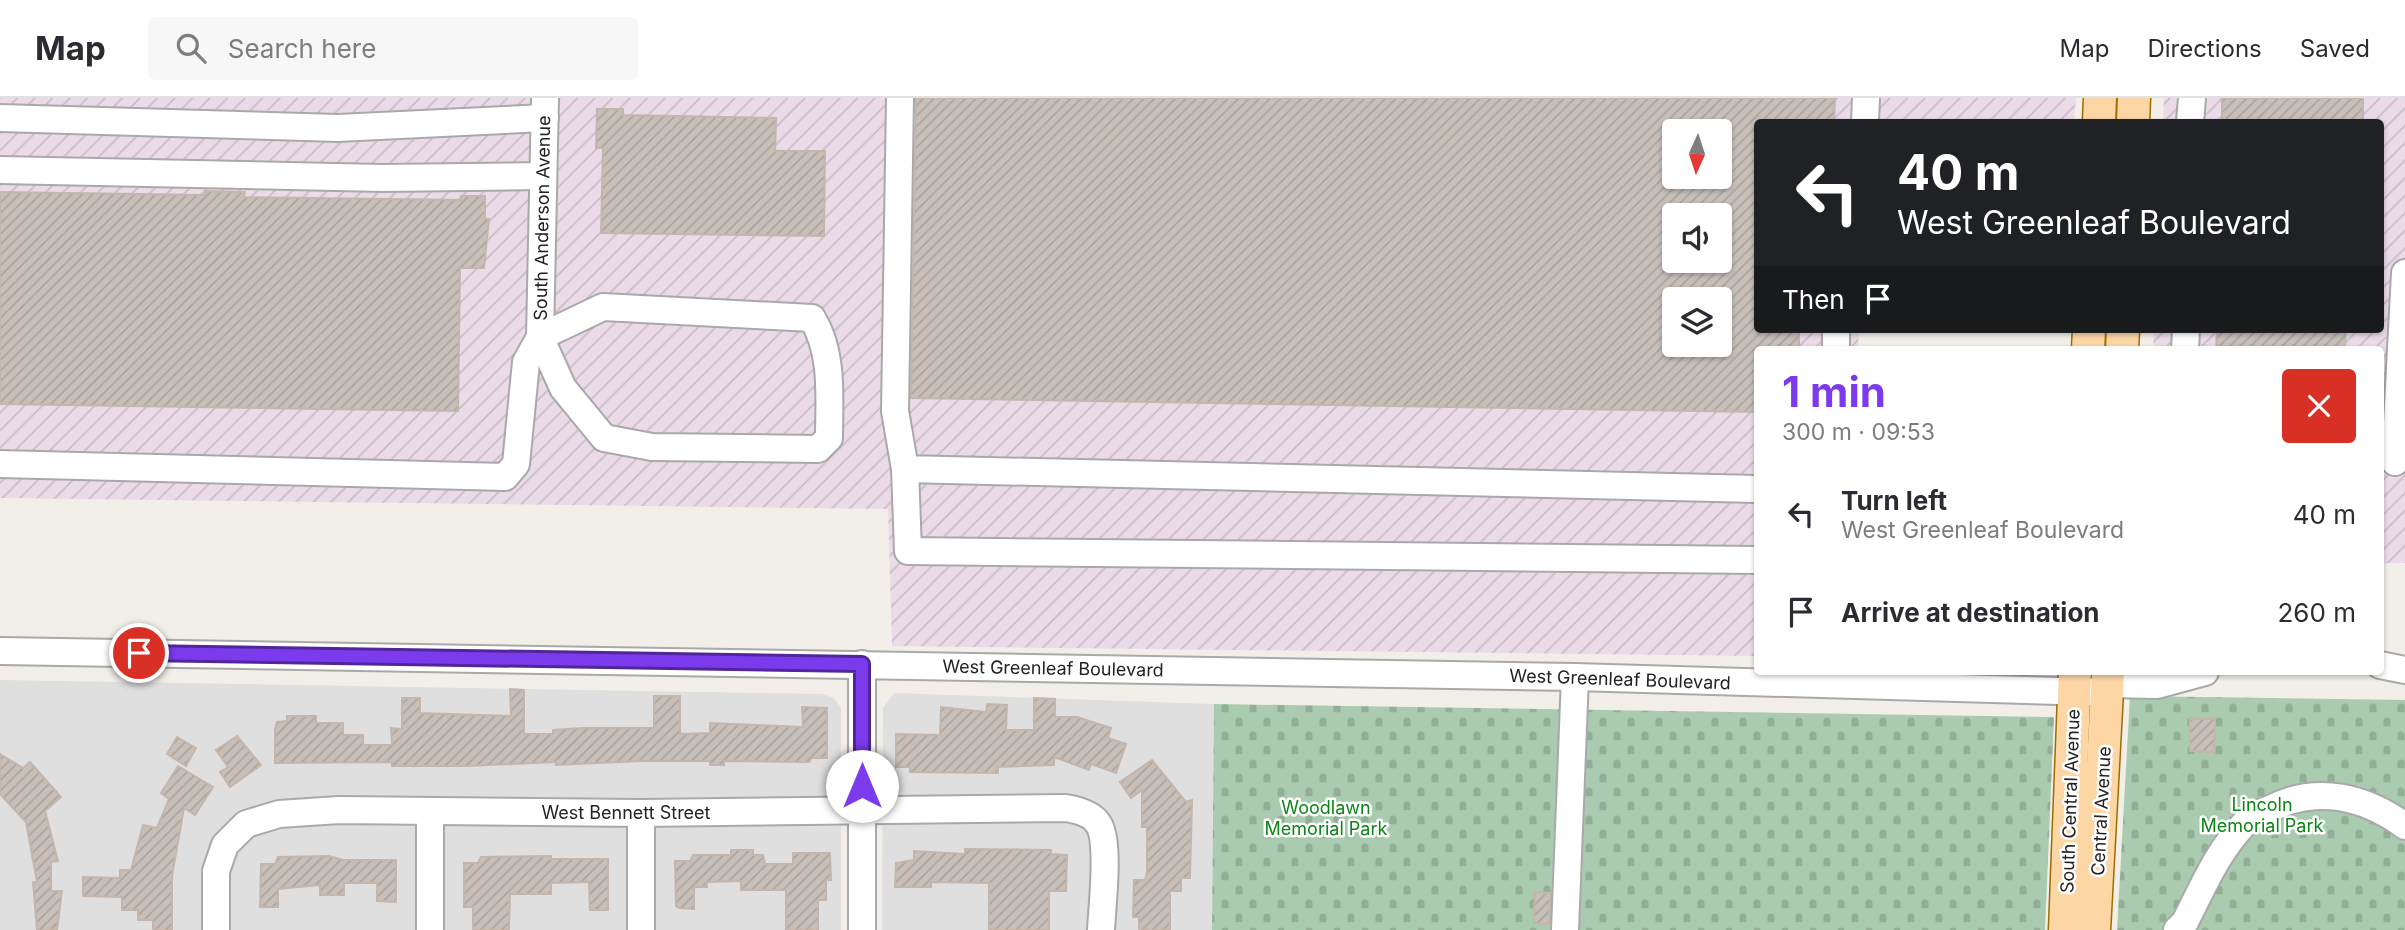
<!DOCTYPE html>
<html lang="en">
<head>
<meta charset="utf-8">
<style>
  :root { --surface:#fff; --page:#f7f7f7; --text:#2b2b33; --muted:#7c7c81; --line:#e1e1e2; --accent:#7c3aed }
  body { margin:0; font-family:Inter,sans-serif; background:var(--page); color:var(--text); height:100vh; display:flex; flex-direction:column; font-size:26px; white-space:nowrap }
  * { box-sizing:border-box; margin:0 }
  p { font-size:23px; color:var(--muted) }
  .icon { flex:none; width:38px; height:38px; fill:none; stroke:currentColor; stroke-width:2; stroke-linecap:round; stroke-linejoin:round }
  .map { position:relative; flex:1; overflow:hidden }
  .drawer { position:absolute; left:1754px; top:248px; width:630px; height:329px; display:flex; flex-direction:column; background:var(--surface); border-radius:7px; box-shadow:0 2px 5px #0004 }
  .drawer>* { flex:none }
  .guide { position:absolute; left:1754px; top:21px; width:630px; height:214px; border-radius:7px; box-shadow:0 2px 5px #0004; background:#202124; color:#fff; overflow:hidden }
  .needle { width:46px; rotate:183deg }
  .controls { position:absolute; left:1662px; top:21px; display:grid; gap:14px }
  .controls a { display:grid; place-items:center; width:70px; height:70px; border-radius:7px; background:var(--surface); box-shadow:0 2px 5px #0004; font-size:35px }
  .pin { position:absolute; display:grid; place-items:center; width:60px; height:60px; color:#fff; margin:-30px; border:4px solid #fff; border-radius:50%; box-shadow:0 2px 7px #0007 }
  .me { position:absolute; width:77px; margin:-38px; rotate:0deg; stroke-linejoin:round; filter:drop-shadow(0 0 5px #0008) }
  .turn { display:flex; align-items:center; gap:24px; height:147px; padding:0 28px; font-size:32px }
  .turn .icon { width:91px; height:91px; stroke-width:2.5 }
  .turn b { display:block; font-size:49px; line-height:60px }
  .then { display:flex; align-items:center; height:66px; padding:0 28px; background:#0003; gap:14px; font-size:26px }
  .round { display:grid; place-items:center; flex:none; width:74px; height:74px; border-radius:7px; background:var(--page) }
  .headline { display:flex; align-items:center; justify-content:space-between; height:119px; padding:0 28px }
  h1 { font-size:42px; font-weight:700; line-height:52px; color:var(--accent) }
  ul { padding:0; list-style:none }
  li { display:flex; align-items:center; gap:21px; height:98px; padding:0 28px }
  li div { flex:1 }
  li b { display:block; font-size:26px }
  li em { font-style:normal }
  header { display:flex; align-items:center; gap:42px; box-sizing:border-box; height:98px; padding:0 35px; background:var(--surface); border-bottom:2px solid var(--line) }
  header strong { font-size:33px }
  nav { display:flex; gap:38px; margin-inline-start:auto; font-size:24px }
  .search { width:490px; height:63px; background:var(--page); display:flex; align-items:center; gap:18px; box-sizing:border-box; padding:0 24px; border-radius:7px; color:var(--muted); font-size:26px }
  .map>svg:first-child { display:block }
  .residential { fill:#e0dfdf }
  .industrial { fill:url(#industrial-furrows); fill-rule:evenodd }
  .cemetery { fill:url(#cemetery-stones) }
  .building { fill:url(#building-hatch); stroke:#c4b6ab; stroke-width:2; fill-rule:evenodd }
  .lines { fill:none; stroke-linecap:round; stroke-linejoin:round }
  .minor-casing { stroke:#a9a9a9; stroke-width:30 }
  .major-casing { stroke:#a06b00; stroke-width:35 }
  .minor { stroke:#fff; stroke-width:26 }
  .major { stroke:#fcd6a4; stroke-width:32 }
  .route-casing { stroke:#51269a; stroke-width:18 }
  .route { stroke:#7c3aed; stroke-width:12 }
  .labels { text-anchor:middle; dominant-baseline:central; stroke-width:5; stroke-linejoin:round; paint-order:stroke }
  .street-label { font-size:18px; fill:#222; stroke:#fff }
  .park-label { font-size:18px; fill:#0c8416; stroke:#fff }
</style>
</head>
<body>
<header>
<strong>Map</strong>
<div class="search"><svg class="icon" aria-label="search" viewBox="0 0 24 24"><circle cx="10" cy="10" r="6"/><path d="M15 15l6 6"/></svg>Search here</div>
<nav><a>Map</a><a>Directions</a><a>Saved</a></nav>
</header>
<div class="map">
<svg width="2405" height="832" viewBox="0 0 2405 832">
  <defs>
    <pattern id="industrial-furrows" width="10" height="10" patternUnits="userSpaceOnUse" patternTransform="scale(1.75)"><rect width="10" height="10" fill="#ebdbe8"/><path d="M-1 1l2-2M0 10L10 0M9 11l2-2" fill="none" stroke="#c9bcc7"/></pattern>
    <pattern id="cemetery-stones" width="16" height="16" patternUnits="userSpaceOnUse" patternTransform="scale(1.75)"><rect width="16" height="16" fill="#aacbaf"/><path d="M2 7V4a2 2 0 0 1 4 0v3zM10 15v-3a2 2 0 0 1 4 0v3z" fill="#92ae96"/></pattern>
    <pattern id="building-hatch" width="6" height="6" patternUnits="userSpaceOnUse" patternTransform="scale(1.75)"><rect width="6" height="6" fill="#c7bfb8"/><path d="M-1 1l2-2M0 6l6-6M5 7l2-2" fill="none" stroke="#aba49e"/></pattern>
  </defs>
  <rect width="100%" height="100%" fill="#f2efe9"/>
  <g class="residential">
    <path d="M0 582 823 596 834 600 841 610V832H0Z"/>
    <path d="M894 595 1214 606 1212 832H882L883 610Z"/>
  </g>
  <g class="industrial">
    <path d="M0 0H2076L2074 24H1757V231H1859L1858 252H1757V558L892 548 888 411 0 400ZM1675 33H1720V79H1675ZM1675 117H1720V163H1675ZM1675 201H1720V247H1675Z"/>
    <path d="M2164 0H2405V465H2380V252H2153L2154 231H2380V24H2163Z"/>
  </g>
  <g class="cemetery">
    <path d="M2130 598 2405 602V832H2117Z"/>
    <path d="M1214 606 2054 619 2045 832H1212Z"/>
  </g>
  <g class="building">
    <path d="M916 0H1835L1834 24H1757V231H1799V252H1757V314L911 300ZM1675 33H1720V79H1675ZM1675 117H1720V163H1675ZM1675 201H1720V247H1675Z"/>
    <rect x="2222" y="0" width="141" height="24"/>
    <path d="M597 11H623V17L776 20 775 53H825L824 138 601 135 603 50H596Z"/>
    <path d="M205 93 245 94 244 99 461 102V98H485V121H489L484 170H460L458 313 0 306V94L205 97Z"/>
    <path d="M2217 231H2346L2345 252H2216Z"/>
    <path d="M510 591 524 592V636H553V632L583 630H654V598H680V636L710 635V625L803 629 802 609 827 610V660H812L809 664 724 663V667H710V663H642L556 667V664L467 668H392V664L275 665V631L277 624 287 623V618H316V625H343V637H363V647H392L391 630 402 631V600H420V615L511 618Z"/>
    <path d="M1034 600 1055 601V619H1077L1111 630 1108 640 1126 646 1116 675 1091 666 1089 672 1054 659V667L998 669V675L910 674V669H896V636L940 637 941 609 986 614 987 606 1007 607 1006 632H1034Z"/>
    <path d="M2190 621H2215L2214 654 2190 653Z"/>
    <path d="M237 638 261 667 230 689 220 674 228 669 216 652Z"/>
    <path d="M177 639 196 650 186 668 167 656Z"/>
    <path d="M0 656 23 670 30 664 61 699 45 713 58 763 51 764V793H62L57 832H37L33 784H37L26 724 0 696Z"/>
    <path d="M1152 662 1186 704 1192 702 1190 780H1181V793H1170V832H1139V819H1133L1134 782H1145L1147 774V729H1142V692L1131 700 1120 684Z"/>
    <path d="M178 668 213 689 195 717 184 710 172 778V832H153V822H138V812H122V799L83 798V779L120 780V772H131L143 727 157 730 169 701 161 695Z"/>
    <path d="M965 751 1051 752V756L1067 757 1066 793H1049V832H989V785L931 784V789H895L896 765 914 762V753L965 756Z"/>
    <path d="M731 752H753V757H763L765 766H793V755H830L831 782H826V802H818V832H786V792H741V783L707 784V789H694V811L679 810 676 808 675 763H690L693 757H731Z"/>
    <path d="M328 758 344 762H396V804L377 803V785H344V797H320V787L278 791V809H260L261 766H275L278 759Z"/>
    <path d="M551 758V761H608V812H590L589 784 551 785V796H510L509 832H473V809H464V765H478L481 759Z"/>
    <path d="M1535 794 1551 795 1549 826 1534 825Z"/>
  </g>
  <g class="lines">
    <defs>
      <g id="minor">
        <path d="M900 0 895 313 905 371 1757 391"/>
        <path d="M0 20 338 30 545 20"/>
        <path d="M1865 24 1866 0"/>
        <path d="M2190 24 2192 0"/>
        <path d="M0 72 383 80 543 78"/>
        <path d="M1836 252V231"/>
        <path d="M2185 252 2186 231"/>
        <path d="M2395 364 2405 175"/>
        <path d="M0 366 505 379 516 366 526 264 540 239 603 209 812 220C834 255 829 301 829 340L818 351 652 349 604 340 563 290 540 239 545 0"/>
        <path d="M905 371 908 453 1757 462"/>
        <path d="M0 553 1575 579 2094 594"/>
        <path d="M2380 567 2405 572"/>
        <path d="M2107 586 2157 587 2205 574"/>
        <path d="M430 714V832"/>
        <path d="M641 715V832"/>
        <path d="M216 832V773L225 747 246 726 279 716 339 712 641 715 1066 710C1078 712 1093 716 1099 727 1110 746 1102 809 1101 832"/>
        <path d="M862 832V566"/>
        <path d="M1565 832 1575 579"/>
        <path d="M2177 832 2185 824C2203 789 2218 752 2246 724 2252 718 2262 714 2270 711 2316 687 2364 698 2405 728"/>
      </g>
      <g id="major">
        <path d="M2099 24 2100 0"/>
        <path d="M2133 24 2134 0"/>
        <path d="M2088 252 2089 231"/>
        <path d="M2122 252 2123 231"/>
        <path d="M2065 832 2075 574"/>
        <path d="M2094 832 2108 574"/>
      </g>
    </defs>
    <use href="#minor" class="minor-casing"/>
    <use href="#major" class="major-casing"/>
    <use href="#minor" class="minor"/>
    <use href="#major" class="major"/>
  </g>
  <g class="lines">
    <defs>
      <path id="route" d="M139 555 862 566V688"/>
    </defs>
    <use href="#route" class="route-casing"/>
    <use href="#route" class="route"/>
  </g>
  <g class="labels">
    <g class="street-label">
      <text transform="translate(542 120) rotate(-89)">South Anderson Avenue</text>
      <text transform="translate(1053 570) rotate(1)">West Greenleaf Boulevard</text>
      <text transform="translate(1620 581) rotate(2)">West Greenleaf Boulevard</text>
      <text transform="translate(2070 703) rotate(-88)">South Central Avenue</text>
      <text transform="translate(2101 713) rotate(-87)">Central Avenue</text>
      <text x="626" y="714">West Bennett Street</text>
    </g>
    <g class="park-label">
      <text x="2262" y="706">Lincoln<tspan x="2262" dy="21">Memorial Park</tspan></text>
      <text x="1326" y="709">Woodlawn<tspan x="1326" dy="21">Memorial Park</tspan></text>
    </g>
  </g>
</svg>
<div class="controls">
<a><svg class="needle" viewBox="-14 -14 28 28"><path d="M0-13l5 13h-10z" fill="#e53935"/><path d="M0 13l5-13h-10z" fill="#7c7c81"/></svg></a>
<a><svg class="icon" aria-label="sound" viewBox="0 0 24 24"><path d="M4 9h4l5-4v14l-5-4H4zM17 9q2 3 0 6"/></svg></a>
<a><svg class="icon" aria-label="layers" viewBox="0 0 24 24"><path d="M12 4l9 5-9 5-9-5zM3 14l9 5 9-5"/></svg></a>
</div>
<div class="pin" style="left:139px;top:555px;background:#d93025"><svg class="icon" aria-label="arrive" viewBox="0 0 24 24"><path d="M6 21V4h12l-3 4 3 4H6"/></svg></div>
<svg class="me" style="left:862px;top:688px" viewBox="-20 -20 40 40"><circle r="19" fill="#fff"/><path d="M0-13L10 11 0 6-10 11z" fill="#7c3aed"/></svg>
<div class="guide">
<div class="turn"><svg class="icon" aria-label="left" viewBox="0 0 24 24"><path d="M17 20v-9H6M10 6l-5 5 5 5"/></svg><div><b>40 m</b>West Greenleaf Boulevard</div></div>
<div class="then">Then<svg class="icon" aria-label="arrive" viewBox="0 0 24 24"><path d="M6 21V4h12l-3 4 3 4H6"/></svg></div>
</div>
<section class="drawer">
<div class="headline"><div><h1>1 min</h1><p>300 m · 09:53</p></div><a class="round" style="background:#d93025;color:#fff"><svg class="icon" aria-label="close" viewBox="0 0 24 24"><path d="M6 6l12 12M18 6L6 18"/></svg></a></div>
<ul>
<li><svg class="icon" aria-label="left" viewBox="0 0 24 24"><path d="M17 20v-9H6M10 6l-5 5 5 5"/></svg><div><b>Turn left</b><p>West Greenleaf Boulevard</p></div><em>40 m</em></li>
<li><svg class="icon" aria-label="arrive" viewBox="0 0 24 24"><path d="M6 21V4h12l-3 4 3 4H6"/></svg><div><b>Arrive at destination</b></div><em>260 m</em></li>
</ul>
</section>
</div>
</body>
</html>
